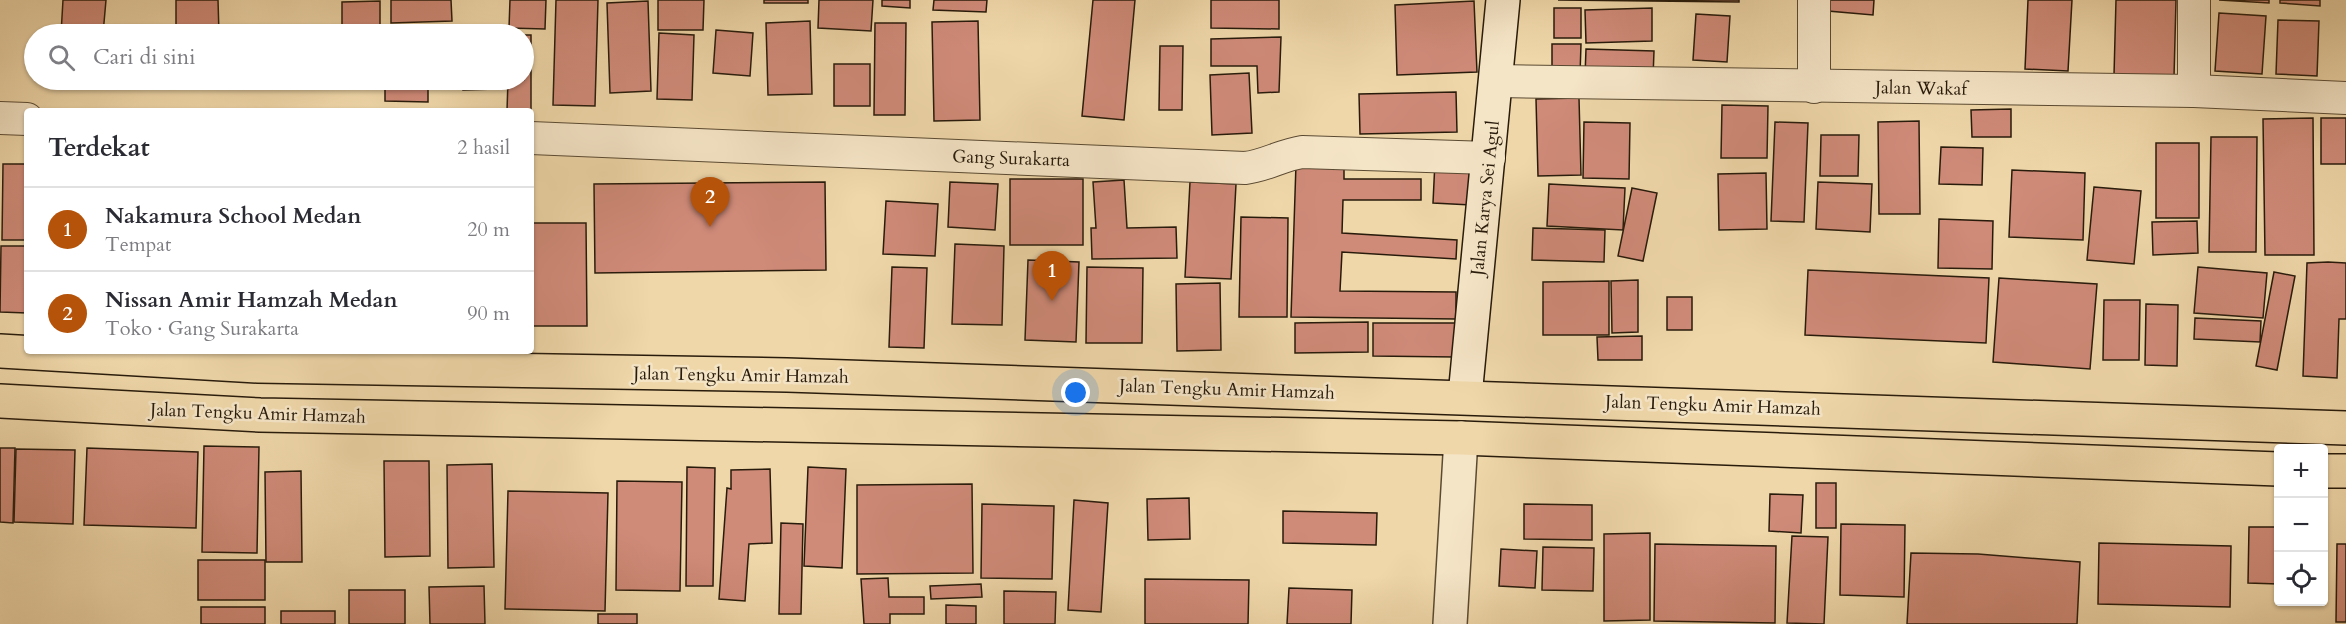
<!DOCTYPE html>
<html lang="id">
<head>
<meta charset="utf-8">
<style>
  :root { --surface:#fff; --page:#f2f2f3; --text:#2b2b33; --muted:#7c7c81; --line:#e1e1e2; --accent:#b45309 }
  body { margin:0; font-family:Cardo,serif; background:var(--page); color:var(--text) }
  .controls { position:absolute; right:18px; bottom:18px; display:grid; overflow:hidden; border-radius:6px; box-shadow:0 2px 4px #0004 }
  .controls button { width:54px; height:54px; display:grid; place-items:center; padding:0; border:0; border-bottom:2px solid var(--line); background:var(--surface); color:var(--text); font:30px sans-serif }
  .you { position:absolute; left:1076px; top:393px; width:21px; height:21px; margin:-15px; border:4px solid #fff; border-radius:50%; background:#1a73e8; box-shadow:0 0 0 9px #1a73e833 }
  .badge { display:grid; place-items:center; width:39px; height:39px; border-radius:50%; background:var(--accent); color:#fff; font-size:20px; font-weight:700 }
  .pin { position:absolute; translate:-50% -50px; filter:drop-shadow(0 2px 3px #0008) }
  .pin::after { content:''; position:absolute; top:32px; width:21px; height:18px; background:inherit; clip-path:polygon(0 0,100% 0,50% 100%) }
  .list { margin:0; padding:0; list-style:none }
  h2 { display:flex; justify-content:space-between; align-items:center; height:78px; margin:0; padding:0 24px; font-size:26px }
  h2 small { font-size:20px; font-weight:400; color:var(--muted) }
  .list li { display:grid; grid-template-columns:39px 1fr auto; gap:18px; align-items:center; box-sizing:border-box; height:84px; padding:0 24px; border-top:2px solid var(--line) }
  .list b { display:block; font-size:22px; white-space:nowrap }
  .list p { margin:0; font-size:20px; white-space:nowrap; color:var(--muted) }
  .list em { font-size:20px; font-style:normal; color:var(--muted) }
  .icon { flex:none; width:33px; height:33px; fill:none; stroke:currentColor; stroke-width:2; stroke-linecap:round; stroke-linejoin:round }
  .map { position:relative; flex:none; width:2346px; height:624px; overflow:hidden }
  .search { position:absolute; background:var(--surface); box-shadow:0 2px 4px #0004; left:24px; top:24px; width:510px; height:66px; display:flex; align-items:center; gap:15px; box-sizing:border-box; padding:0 21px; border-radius:33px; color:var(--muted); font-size:22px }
  .panel { position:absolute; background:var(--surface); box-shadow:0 2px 4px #0004; left:24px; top:108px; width:510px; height:246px; border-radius:6px }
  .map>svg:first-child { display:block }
  .building { fill:#cf8a78; stroke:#281b0b; stroke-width:1.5 }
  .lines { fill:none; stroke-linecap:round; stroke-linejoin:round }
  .minor-casing { stroke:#5a4a32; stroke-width:34 }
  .tertiary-casing { stroke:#5a4a32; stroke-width:36 }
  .secondary-casing { stroke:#281b0b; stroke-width:36 }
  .primary-casing { stroke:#281b0b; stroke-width:36 }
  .minor { stroke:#f5e5c7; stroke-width:32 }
  .tertiary { stroke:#f5e5c7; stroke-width:33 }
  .secondary { stroke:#f5e5c7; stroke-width:33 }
  .primary { stroke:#efd7a9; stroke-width:33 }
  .labels { text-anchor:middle; stroke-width:5; stroke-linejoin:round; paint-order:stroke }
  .street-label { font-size:18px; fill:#281b0b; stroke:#f5e5c7 }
</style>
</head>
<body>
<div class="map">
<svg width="2346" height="624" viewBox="0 0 2346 624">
  <rect width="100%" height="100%" fill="#efd7a9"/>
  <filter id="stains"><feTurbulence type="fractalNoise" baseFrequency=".00333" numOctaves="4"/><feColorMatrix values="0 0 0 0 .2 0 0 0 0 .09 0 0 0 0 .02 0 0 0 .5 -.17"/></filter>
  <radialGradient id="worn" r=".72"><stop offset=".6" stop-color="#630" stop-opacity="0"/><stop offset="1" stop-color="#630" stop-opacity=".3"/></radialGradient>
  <g class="building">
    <polygon points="63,0 106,0 103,34 61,34"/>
    <polygon points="176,0 218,0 219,34 176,34"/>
    <polygon points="391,0 451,0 452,21 391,23"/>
    <polygon points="510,0 546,0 545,29 509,28"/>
    <polygon points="556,0 598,0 595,106 553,105"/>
    <polygon points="658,0 704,0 703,30 658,30"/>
    <rect x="764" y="0" width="44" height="3"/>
    <polygon points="819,0 873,0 871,31 818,28"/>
    <polygon points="882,0 910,0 910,8 882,6"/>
    <polygon points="934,0 987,0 986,12 933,10"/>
    <polygon points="1093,0 1135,0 1124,120 1082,116"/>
    <polygon points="1211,0 1279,0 1279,29 1211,28"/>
    <polygon points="1558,0 1739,0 1739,2"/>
    <polygon points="1829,0 1874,0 1873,15 1828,11"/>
    <polygon points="2028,0 2072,0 2068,71 2025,69"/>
    <polygon points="2116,0 2176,0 2174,77 2114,75"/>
    <polygon points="2219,0 2269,0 2269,3"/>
    <polygon points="2280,0 2320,0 2320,6 2280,3"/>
    <polygon points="380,1 380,34 342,34 342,2"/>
    <polygon points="648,1 651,91 610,93 607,3"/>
    <polygon points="1474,1 1477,72 1397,75 1395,5"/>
    <rect x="1554" y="8" width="27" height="30"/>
    <polygon points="1652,8 1652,41 1586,43 1585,10"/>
    <polygon points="2219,13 2266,16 2262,74 2215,71"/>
    <polygon points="1696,14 1730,16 1727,62 1693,60"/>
    <polygon points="2278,20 2319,21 2317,76 2276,74"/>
    <polygon points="810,21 812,94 768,95 766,23"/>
    <polygon points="978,21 980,120 934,121 932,22"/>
    <polygon points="875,23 906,23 905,115 874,115"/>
    <polygon points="716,30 753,33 750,76 713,73"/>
    <polygon points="659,33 694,35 692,100 657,99"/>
    <polygon points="524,35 531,35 531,119 531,111 507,111 508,80 524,80"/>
    <polygon points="1281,37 1279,92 1258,93 1257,66 1211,66 1211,39"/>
    <polygon points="1552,44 1581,44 1580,75 1552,75"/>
    <polygon points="1160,46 1183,46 1182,110 1159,110"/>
    <polygon points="1586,49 1654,51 1653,78 1585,76"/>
    <rect x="834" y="64" width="36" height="42"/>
    <polygon points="1249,73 1252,133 1212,135 1210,75"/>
    <polygon points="385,80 428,80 428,102 385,101"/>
    <polygon points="462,80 496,80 496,89 463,90"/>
    <polygon points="1456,92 1457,132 1360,134 1359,94"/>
    <polygon points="1579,98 1581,175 1538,176 1536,99"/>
    <polygon points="1722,105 1768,106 1767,158 1721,158"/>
    <polygon points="2011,109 2011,137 1972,137 1971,110"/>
    <polygon points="2313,118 2314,255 2265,255 2263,119"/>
    <rect x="2321" y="118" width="25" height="46"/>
    <polygon points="1919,121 1920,214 1879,214 1878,122"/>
    <polygon points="1584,122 1630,123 1629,179 1583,178"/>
    <polygon points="1775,122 1808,123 1804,222 1771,221"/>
    <polygon points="1821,135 1859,135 1858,176 1820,176"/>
    <polygon points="2211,137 2257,137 2256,252 2209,252"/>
    <rect x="2156" y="143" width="43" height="75"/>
    <polygon points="1941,147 1983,148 1982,185 1939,184"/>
    <polygon points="1435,161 1473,163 1471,205 1433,203"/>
    <polygon points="3,164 27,164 27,240 2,240"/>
    <polygon points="1296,164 1344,166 1344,179 1421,179 1421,200 1343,200 1342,233 1457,240 1456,259 1342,252 1340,291 1456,292 1456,319 1291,317"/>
    <polygon points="2012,170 2085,173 2083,240 2009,237"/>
    <polygon points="1766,173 1767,229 1719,230 1718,174"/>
    <rect x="1010" y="179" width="73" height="66"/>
    <polygon points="1124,180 1127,228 1176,227 1177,258 1092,259 1091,228 1096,228 1093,182"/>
    <polygon points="825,182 826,270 595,273 594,184"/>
    <polygon points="950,182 998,184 995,230 948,227"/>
    <polygon points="1190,182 1236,184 1231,279 1185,277"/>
    <polygon points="1818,182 1872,184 1870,232 1816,229"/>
    <polygon points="1549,184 1625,188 1623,230 1547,226"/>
    <polygon points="2094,187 2141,191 2134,264 2087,260"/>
    <polygon points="1632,188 1657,193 1643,261 1618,256"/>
    <polygon points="886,201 938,204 935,256 883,254"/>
    <polygon points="1241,217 1288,218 1287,317 1239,317"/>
    <polygon points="1939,219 1993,221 1992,269 1938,268"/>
    <polygon points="2197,221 2198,253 2153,255 2152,222"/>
    <polygon points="531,223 586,223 587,326 531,326"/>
    <polygon points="1533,228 1605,230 1604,262 1532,260"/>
    <polygon points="955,244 1004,246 1002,325 952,324"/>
    <polygon points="1,246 27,246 27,313 0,312"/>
    <polygon points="1028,260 1079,262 1076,342 1025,340"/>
    <polygon points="2328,262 2346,263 2346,319 2339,319 2337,378 2303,376 2307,263"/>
    <polygon points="892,267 927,268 924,348 889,347"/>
    <polygon points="1087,267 1143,268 1142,343 1086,343"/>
    <polygon points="2198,267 2267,273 2263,318 2194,313"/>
    <polygon points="1808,270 1989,278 1986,343 1805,335"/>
    <polygon points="2274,272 2295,276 2277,370 2256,366"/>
    <polygon points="1999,278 2097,284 2090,369 1993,362"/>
    <polygon points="1638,280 1638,332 1612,333 1611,281"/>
    <polygon points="1609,281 1609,335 1543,335 1543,282"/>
    <polygon points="1220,283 1221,350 1177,351 1176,284"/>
    <rect x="1667" y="297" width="25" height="33"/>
    <polygon points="2104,300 2140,300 2139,360 2103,360"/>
    <polygon points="2146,304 2178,305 2177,366 2145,365"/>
    <polygon points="2195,318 2261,321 2260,342 2194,339"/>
    <polygon points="1368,322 1368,352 1295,353 1295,323"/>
    <polygon points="1373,323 1455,323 1455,357 1373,356"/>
    <polygon points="1642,336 1642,360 1598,360 1597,337"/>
    <polygon points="204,446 259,447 257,553 202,552"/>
    <polygon points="0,448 15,448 13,523 0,522"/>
    <polygon points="87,448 198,452 196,528 84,525"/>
    <polygon points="16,449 75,450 73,524 14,522"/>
    <polygon points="384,461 429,461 430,556 385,557"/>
    <polygon points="492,464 494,567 448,568 447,465"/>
    <polygon points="687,467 715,468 713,586 686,586"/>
    <polygon points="808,467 846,469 842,568 804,566"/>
    <polygon points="770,469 772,543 749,544 745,601 719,599 727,488 731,489 731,470"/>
    <polygon points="301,471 302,562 266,562 265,472"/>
    <polygon points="617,481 682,482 680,591 616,590"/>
    <rect x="1816" y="483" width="20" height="45"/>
    <polygon points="972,484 973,573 857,574 857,485"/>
    <polygon points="508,491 608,493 605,611 505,609"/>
    <polygon points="1770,494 1803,495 1801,533 1769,531"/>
    <polygon points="1189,498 1190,539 1148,540 1147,499"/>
    <polygon points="1074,500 1108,503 1101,612 1068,610"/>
    <polygon points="982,504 1054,506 1052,579 981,578"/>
    <polygon points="1524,504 1592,505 1592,540 1524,539"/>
    <polygon points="1283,511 1377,513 1376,545 1283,543"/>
    <polygon points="781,523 803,524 801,614 779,614"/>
    <polygon points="1841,524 1905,525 1904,597 1840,595"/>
    <polygon points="2249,527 2278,527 2278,584 2248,583"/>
    <polygon points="1650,533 1650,620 1604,621 1604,534"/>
    <polygon points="1792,536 1828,537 1824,624 1787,623"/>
    <polygon points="2099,543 2231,546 2230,607 2098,604"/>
    <polygon points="1655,544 1776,546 1775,623 1654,621"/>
    <polygon points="2337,544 2346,544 2346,622 2336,622"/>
    <polygon points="1543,547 1594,548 1593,591 1542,590"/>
    <polygon points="1501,549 1537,551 1535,588 1499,586"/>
    <polygon points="1911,553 1978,554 2080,562 2077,624 1907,624"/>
    <rect x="198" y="560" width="67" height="40"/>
    <polygon points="888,578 889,597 924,597 924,614 890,614 890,624 864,624 861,579"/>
    <polygon points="1145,579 1249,580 1248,624 1145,624"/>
    <polygon points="981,584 982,597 931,599 930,586"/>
    <polygon points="484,586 485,624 430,624 429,587"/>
    <polygon points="1289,588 1352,590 1351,624 1287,624"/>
    <rect x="349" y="590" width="56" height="34"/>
    <polygon points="1004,591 1056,592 1055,624 1004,624"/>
    <polygon points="946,605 976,606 976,624 946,624"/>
    <rect x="201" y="607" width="64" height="17"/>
    <rect x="281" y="611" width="54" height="13"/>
    <rect x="598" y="614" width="39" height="10"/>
  </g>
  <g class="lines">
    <g class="minor-casing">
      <g id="minor">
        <polyline points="1814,0 1814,87"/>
        <polyline points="1497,81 2194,91 2346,98"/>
        <polyline points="2194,91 2194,0"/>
        <polyline points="0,118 27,119"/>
        <path d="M531,138L1245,168C1265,166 1282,155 1302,152L1489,158"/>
      </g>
    </g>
    <g class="tertiary-casing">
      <polyline id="tertiary" points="1450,624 1461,438"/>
    </g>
    <g class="secondary-casing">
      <polyline id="secondary" points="1465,396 1503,0"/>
    </g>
    <g class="primary-casing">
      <g id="primary">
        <polyline points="0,351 258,366 787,375 2346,428"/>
        <polyline points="0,401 260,415 1461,438 2278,469"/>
        <polyline points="2324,471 2346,471"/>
      </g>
    </g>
    <use href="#minor" class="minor"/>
    <use href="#tertiary" class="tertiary"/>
    <use href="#secondary" class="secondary"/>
    <use href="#primary" class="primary"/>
  </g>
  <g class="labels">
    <g class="street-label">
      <text transform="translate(1921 88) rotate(1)" y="6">Jalan Wakaf</text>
      <text transform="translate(1011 158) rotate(2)" y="6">Gang Surakarta</text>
      <text transform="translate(1485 198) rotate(-84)" y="6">Jalan Karya Sei Agul</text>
      <text transform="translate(741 375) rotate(1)" y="6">Jalan Tengku Amir Hamzah</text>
      <text transform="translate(1227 389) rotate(2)" y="6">Jalan Tengku Amir Hamzah</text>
      <text transform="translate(1713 405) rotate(2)" y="6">Jalan Tengku Amir Hamzah</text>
      <text transform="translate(258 413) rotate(2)" y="6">Jalan Tengku Amir Hamzah</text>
    </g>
  </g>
  <rect width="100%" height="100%" filter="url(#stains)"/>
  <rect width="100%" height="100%" fill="url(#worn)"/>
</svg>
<div class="controls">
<button>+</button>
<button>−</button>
<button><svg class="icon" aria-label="locate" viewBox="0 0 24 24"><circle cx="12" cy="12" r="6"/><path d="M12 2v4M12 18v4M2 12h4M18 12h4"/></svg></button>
</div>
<div class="you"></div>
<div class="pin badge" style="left:1052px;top:301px">1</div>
<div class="pin badge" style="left:710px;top:227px">2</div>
<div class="search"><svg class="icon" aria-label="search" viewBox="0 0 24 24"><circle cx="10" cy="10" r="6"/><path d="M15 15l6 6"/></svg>Cari di sini</div>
<section class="panel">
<h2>Terdekat<small>2 hasil</small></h2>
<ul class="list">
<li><span class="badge">1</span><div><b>Nakamura School Medan</b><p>Tempat</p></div><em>20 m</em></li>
<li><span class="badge">2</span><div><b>Nissan Amir Hamzah Medan</b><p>Toko · Gang Surakarta</p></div><em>90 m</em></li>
</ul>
</section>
</div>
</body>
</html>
